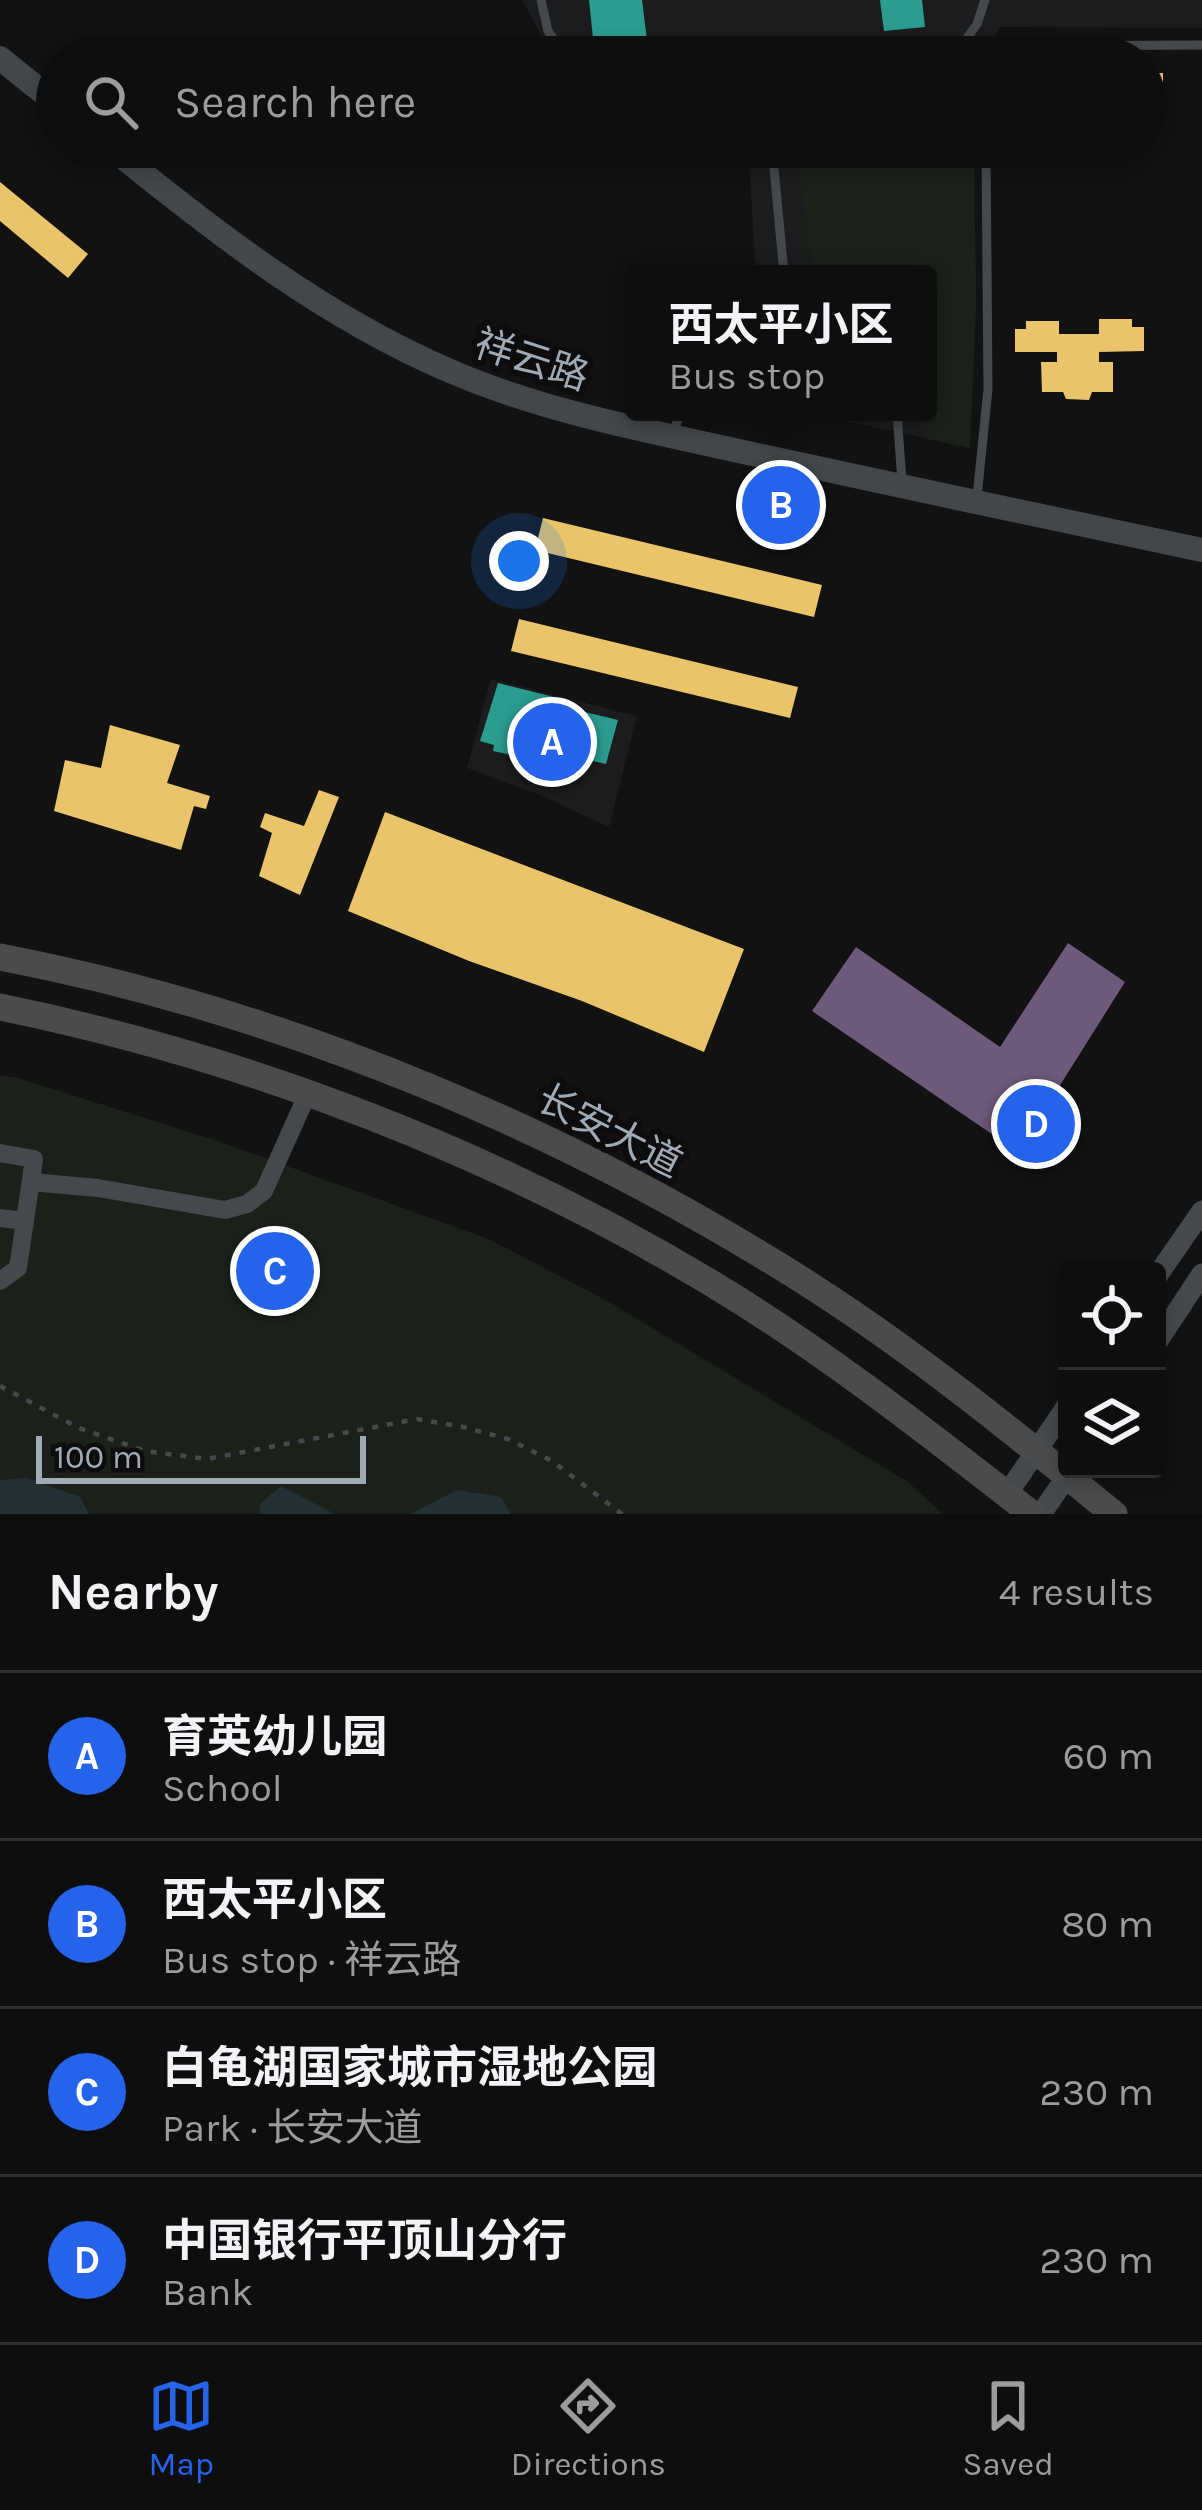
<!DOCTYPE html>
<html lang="en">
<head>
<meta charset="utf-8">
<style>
  :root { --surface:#0e0e0e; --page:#1c1c1c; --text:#f1f3f6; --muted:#9b9c9e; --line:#2e2e2e; --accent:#2563eb }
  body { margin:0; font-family:Karla,"Noto Sans SC",sans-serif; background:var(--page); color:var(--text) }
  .controls { position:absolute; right:36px; bottom:36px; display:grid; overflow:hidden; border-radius:12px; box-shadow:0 6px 18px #0003 }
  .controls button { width:108px; height:108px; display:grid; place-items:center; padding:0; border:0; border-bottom:3px solid var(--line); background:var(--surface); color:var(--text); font:60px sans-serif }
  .scale { position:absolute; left:36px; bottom:30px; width:330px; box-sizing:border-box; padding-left:12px; border:6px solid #a1abb5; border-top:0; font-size:33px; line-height:42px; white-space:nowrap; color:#a1abb5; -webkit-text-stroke:9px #0d0d0e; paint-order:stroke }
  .you { position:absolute; left:519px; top:561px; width:42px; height:42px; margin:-30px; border:9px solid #fff; border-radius:50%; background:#1a73e8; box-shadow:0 0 0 18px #1a73e833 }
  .badge { display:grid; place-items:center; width:78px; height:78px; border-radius:50%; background:var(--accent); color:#fff; font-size:39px; font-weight:700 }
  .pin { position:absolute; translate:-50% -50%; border:6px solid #fff; box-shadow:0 3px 12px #0006 }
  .popup { position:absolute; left:625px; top:265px; width:312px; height:156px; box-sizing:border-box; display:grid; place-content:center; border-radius:12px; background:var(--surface); filter:drop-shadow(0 3px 9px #0005); font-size:39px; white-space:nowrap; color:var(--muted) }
  .popup b { font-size:45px; color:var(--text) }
  .popup::after { content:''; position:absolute; left:50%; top:100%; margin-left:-24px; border:24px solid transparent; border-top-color:var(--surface) }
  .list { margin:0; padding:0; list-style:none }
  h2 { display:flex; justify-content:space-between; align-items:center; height:156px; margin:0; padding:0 48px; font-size:51px }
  h2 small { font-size:39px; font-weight:400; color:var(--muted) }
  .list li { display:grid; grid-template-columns:78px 1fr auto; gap:36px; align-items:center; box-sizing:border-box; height:168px; padding:0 48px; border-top:3px solid var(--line) }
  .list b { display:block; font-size:45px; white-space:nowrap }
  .list p { margin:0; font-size:39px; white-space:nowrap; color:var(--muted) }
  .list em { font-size:39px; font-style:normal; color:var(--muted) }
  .icon { flex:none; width:66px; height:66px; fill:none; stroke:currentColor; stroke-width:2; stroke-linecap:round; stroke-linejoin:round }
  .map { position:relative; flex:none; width:1202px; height:1514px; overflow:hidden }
  .search { position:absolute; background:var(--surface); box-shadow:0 6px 18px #0003; left:36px; right:36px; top:36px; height:132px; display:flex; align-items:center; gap:30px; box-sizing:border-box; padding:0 42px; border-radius:66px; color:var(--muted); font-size:45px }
  .sheet { height:828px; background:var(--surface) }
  nav { display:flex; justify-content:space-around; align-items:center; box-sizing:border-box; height:168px; border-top:3px solid var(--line); background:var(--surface); font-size:33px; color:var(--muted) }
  nav a { display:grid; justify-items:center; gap:6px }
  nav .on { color:var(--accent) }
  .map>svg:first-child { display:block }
  .built { fill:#1c1c1e }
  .green { fill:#1b211a }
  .water { fill:#253035 }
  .homes { fill:#e9c46a }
  .offices { fill:#6d597a }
  .schools { fill:#2a9d8f }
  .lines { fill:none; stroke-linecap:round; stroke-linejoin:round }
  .path { stroke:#474a4d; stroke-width:4.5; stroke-dasharray:6 9; stroke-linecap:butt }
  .service { stroke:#46494b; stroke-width:9 }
  .minor { stroke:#46494b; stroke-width:18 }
  .tertiary { stroke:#46494b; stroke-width:21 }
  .secondary { stroke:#44474a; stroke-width:24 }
  .primary { stroke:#494b4d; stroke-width:27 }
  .labels { text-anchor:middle; stroke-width:12; stroke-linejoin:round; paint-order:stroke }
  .street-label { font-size:39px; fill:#a1abb5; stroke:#0d0d0e }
</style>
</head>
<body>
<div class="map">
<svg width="1202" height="1514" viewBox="0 0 1202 1514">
  <rect width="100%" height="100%" fill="#121212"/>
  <g class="built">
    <polygon points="522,0 1202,0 1202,28 1000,27 983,57 553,57"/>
    <polygon points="748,147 974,147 976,303 970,448 804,412 928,412 928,274 756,274"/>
    <polygon points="491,679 637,716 609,827 540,795 467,768"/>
  </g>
  <g class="green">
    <polygon points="796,147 974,147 976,303 970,448 928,439 924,412 928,412 928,274 813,274"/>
    <polygon points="0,1076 15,1077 224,1143 491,1240 609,1302 908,1482 943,1514 0,1514"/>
  </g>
  <g class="water">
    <polygon points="27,1478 80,1497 89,1514 0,1514 0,1480"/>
    <polygon points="281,1486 331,1512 332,1514 260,1514 260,1504"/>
    <polygon points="457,1490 501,1497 511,1514 410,1514"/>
  </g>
  <g class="homes">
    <polygon points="1145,65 1152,65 1152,73 1163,73 1163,97 1145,97"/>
    <polygon points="0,182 88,254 68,278 0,221"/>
    <polygon points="1099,319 1132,319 1132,327 1144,327 1144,351 1099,352 1099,362 1113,362 1113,392 1092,392 1089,400 1066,399 1063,392 1042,392 1041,362 1057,362 1057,352 1015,352 1015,329 1026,329 1026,321 1059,321 1059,334 1099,334"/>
    <polygon points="543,518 822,585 814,617 535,550"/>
    <polygon points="519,619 798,687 790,718 511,651"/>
    <polygon points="110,725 180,745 167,783 210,796 206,809 194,806 181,850 54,811 65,760 101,768"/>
    <polygon points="319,790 339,797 300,895 259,876 272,833 260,827 265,813 304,826"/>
    <polygon points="385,812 744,949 704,1052 582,1001 469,961 348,911"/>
  </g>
  <polygon class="offices" points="1068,943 1125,982 1018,1152 812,1011 856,947 1000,1047"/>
  <g class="schools">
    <polygon points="589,0 642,0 649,57 595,57"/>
    <polygon points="880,0 922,0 925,27 884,31"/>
    <polygon points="498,683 558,698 556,705 618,720 606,764 584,759 582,765 560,760 562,754 539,748 538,753 523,749 521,757 493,751 494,745 480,741"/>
  </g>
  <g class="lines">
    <polyline class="path" points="0,1386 79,1428 145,1451 207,1459 417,1419 463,1427 508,1439 552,1461 622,1514"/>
    <g class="service">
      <polyline points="541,0 548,31 566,57"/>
      <polyline points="954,57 977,24 985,0"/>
      <polyline points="997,57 1009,46 1202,45"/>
      <polyline points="772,147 784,274"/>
      <polyline points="897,412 902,482"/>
      <polyline points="672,435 681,412"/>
      <polyline points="977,497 988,389 986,147"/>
    </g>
    <g class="minor">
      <polyline points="0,1153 34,1159 18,1268 0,1281"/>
      <polyline points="31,1182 98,1188 225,1210 247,1204 264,1191 307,1095"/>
      <polyline points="0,1218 25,1221"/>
    </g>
    <g class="tertiary">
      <polyline points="1157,1276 1202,1211"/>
      <polyline points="1157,1342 1202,1274"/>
      <polyline points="1007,1494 1067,1406"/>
      <polyline points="1041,1514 1072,1469"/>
    </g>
    <g class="secondary">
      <polyline points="0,58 57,104"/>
      <path d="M110,147C216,233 324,317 450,371C545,412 649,431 748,453C899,486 1051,518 1202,550"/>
    </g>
    <g class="primary">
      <path d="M0,957C286,1012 570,1131 816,1289C920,1356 1018,1436 1114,1514"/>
      <path d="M0,1007C249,1058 498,1154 716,1286C828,1354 929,1434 1032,1514"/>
    </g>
  </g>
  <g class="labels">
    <g class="street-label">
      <text transform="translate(532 359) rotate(18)" y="14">祥云路</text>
      <text transform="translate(610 1130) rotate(27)" y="14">长安大道</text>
    </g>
  </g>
</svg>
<div class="controls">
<button><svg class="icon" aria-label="locate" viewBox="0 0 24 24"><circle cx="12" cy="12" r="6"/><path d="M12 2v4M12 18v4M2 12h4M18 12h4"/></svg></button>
<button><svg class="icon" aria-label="layers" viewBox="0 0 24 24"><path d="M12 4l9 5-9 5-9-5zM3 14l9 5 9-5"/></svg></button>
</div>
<div class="scale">100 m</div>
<div class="you"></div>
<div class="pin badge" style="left:552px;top:742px">A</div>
<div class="pin badge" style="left:781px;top:505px">B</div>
<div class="popup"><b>西太平小区</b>Bus stop</div>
<div class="pin badge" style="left:275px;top:1271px">C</div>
<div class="pin badge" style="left:1036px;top:1124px">D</div>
<div class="search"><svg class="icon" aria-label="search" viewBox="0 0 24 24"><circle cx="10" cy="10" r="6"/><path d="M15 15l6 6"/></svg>Search here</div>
</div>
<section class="sheet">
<h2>Nearby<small>4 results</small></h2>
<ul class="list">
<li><span class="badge">A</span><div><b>育英幼儿园</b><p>School</p></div><em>60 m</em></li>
<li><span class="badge">B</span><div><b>西太平小区</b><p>Bus stop · 祥云路</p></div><em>80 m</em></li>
<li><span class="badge">C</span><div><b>白龟湖国家城市湿地公园</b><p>Park · 长安大道</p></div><em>230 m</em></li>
<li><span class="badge">D</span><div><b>中国银行平顶山分行</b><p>Bank</p></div><em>230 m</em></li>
</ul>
</section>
<nav>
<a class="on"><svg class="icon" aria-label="map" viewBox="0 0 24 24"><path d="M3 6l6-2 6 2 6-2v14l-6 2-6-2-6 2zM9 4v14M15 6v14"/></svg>Map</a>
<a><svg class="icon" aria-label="directions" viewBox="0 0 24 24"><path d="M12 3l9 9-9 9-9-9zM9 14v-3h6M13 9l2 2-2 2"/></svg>Directions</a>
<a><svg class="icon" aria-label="saved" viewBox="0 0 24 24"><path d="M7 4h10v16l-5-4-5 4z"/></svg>Saved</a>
</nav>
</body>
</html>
